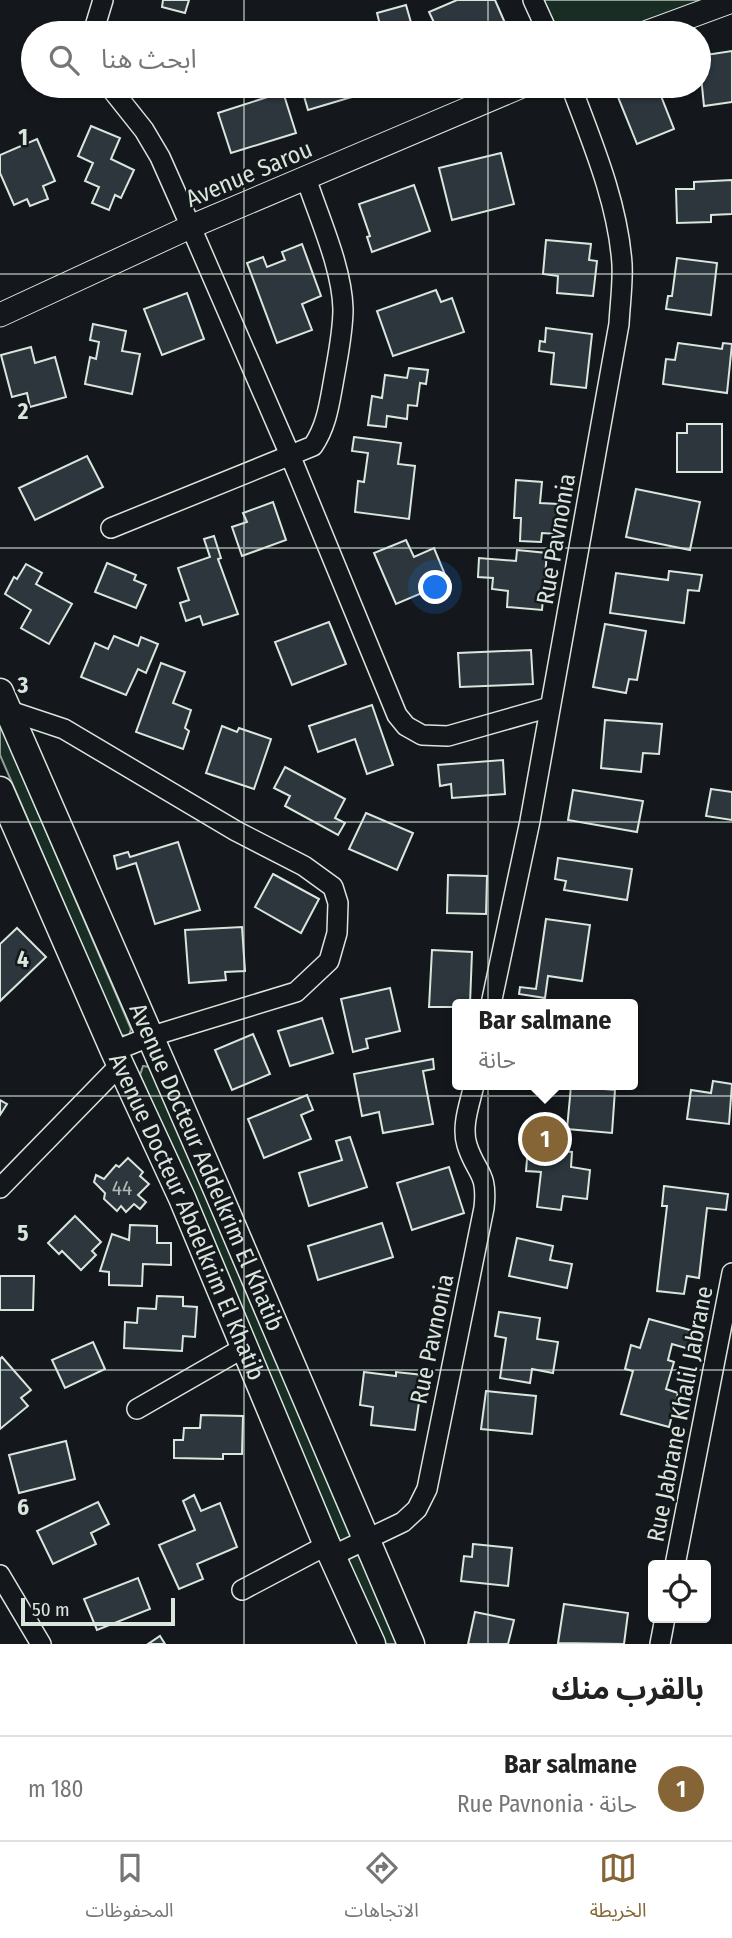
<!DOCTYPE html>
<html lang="ar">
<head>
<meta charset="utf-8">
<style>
  :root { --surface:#fff; --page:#f6f6f6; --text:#222; --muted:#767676; --line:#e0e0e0; --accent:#856535 }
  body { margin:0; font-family:"Fira Sans Condensed","Noto Sans Arabic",sans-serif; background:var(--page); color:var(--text); direction:rtl }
  .controls { position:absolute; right:21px; bottom:21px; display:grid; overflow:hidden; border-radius:7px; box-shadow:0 2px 5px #0004 }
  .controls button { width:63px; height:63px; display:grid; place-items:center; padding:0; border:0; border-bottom:2px solid var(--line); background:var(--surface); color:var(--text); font:35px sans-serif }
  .scale { position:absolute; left:21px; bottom:18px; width:154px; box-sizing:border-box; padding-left:7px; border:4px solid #d8e6dc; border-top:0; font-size:19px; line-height:24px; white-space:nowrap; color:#d8e6dc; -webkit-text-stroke:5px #14181c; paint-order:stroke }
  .you { position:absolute; left:436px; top:588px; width:24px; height:24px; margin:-18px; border:5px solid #fff; border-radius:50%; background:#1a73e8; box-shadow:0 0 0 10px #1a73e833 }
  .badge { display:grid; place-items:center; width:46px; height:46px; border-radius:50%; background:var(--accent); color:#fff; font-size:23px; font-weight:700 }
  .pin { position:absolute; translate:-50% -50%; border:4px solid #fff; box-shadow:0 2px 7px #0006 }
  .popup { position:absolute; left:452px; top:999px; width:186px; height:91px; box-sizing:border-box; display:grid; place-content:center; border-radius:7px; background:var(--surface); filter:drop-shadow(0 2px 5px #0005); font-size:23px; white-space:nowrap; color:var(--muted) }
  .popup b { font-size:26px; color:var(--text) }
  .popup::after { content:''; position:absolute; left:50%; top:100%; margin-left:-14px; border:14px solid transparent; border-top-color:var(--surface) }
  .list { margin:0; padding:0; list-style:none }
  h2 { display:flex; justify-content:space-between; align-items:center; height:91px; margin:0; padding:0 28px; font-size:30px }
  h2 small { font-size:23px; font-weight:400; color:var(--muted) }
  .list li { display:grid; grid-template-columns:46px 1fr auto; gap:21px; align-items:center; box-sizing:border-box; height:105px; padding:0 28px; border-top:2px solid var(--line) }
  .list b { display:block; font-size:26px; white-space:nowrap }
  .list p { margin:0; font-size:23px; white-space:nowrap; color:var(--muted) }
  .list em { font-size:23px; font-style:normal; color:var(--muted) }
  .icon { flex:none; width:38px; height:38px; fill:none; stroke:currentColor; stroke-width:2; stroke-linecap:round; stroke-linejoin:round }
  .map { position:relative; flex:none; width:732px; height:1644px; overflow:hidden; direction:ltr }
  .search { position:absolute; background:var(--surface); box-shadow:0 2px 5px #0004; left:21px; right:21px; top:21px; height:77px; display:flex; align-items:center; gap:18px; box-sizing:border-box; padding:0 24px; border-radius:38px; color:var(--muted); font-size:26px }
  .sheet { height:196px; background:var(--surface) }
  nav { display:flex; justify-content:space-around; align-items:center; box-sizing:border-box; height:98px; border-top:2px solid var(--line); background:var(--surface); font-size:19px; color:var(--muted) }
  nav a { display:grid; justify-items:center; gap:4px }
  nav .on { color:var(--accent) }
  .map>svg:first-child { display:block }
  .green { fill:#1a2d24; stroke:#939e99; stroke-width:2 }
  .building { fill:#2c363c; stroke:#d8e6dc; stroke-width:2 }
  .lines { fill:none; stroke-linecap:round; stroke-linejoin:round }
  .minor-casing { stroke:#d8e6dc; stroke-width:22 }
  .tertiary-casing { stroke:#d8e6dc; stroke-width:25 }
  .secondary-casing { stroke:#d8e6dc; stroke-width:29 }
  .minor { stroke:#14181c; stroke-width:19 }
  .tertiary { stroke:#14181c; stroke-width:23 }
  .secondary { stroke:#14181c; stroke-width:26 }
  .grid { fill:none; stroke:#d8e6dc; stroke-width:2; stroke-opacity:0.55 }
  .labels { text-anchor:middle; stroke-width:5; stroke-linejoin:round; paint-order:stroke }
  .number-label { font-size:21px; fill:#adbab4 }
  .street-label { font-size:24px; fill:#d8e6dc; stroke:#14181c }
  .grid-label { font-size:23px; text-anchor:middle; font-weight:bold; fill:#d8e6dc; stroke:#14181c; stroke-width:5; stroke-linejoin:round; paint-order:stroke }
</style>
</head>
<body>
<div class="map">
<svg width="732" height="1644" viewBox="0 0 732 1644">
  <rect width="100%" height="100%" fill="#14181c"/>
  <g class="green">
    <polygon points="542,0 732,0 732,1 633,33 560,33"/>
    <polygon points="0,724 131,1029 129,1036 121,1035 0,755"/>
    <polygon points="143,1066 150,1067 398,1644 384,1644 140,1075"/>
  </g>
  <g class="building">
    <polygon points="163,0 189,0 185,13 162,7"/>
    <polygon points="457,0 495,0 505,23 496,26 499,33 439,33 429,12"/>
    <polygon points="406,5 414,33 382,33 377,13"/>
    <polygon points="224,25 228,33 207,33"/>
    <polygon points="732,51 732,102 704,106 699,56"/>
    <polygon points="182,86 199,86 185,92"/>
    <polygon points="301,86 352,86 355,96 308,110"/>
    <polygon points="646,86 657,86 674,129 637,144 618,97"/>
    <polygon points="283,92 296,133 231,153 218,113"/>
    <polygon points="91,126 120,138 111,159 134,170 121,198 115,195 109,210 92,203 99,187 85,181 93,163 78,156"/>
    <polygon points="37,139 55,181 43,186 48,199 30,206 27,199 14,205 0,173 0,155"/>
    <polygon points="501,153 514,204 452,220 439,168"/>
    <polygon points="732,180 732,214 711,215 711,222 677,223 676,189 694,189 694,182"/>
    <polygon points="414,185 430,231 372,252 367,237 370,236 359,204"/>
    <polygon points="546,240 591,244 589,260 597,261 593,296 557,293 558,276 543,274"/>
    <polygon points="302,244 321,296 302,304 312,330 277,343 247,263 263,257 267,267 285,260 282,252"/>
    <polygon points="677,258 717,263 711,315 666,309 668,296 672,296"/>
    <polygon points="436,290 441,302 452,298 464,332 393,356 377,311"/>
    <polygon points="187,293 204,339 162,355 144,309"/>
    <polygon points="93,324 126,331 122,351 140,354 132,394 85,384 90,357 96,359 99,342 90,340"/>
    <polygon points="546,328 592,334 586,388 551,384 554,353 539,351 540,341 545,342"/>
    <polygon points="678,343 722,349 723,343 732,344 727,393 663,384 666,359 675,360"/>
    <polygon points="31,347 35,363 55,357 66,397 30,407 27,393 12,397 1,355"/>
    <polygon points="409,368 428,370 426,384 420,383 417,406 408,405 407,419 387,416 386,427 368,425 372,396 382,398 385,375 407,378"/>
    <polygon points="687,424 722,424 722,472 677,472 677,433 687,433"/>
    <polygon points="354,437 401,443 398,464 415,466 409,519 355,512 358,481 364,482 368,453 352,451"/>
    <polygon points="87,456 103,487 35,520 19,488"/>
    <polygon points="516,480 542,482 540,503 559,504 557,534 542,533 541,542 520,541 521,518 514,518"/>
    <polygon points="636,489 700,502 690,550 626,537"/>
    <polygon points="273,502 286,540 242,556 232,527 247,522 243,513"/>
    <polygon points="214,536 221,558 218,559 238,614 203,625 200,616 186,621 180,603 189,600 178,568 210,557 204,539"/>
    <polygon points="406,540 414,557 434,548 448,582 396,604 374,553"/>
    <polygon points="517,550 547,553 542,610 507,607 508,591 492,589 493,578 478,577 479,558 516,561"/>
    <polygon points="107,563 136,575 134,580 146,585 136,608 95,592"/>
    <polygon points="26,564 42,573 36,584 72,604 49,644 21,628 31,610 5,594 14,577 17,579"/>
    <polygon points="669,571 702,575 699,591 688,590 684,623 610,613 616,573 668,580"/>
    <polygon points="329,622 346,664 292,685 275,642"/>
    <polygon points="605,624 646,631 637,680 629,679 626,693 593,687"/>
    <polygon points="114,636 138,646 141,637 158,644 146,673 138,669 126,695 81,677 95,643 108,649"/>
    <polygon points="531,650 533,684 460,687 458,653"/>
    <polygon points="161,663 185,672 173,703 191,710 185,728 189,731 183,749 136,732"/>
    <polygon points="372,705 393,765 367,774 355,739 318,752 309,726"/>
    <polygon points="605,720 662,724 659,754 643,753 641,772 601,768"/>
    <polygon points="222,726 237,732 239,728 271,739 254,789 206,773"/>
    <polygon points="503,760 505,794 452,798 451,784 440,786 438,765"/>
    <polygon points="285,767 345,799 335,818 345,823 338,835 285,806 290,796 274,788"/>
    <polygon points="711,789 732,792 732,820 706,816"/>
    <polygon points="573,790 643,801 637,832 568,820"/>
    <polygon points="366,813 413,833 397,870 349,849"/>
    <polygon points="178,842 200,910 155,924 136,863 117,869 114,856 128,852 130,857"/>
    <polygon points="558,858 632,869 627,900 564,890 566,881 555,879"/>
    <polygon points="273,874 319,899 301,933 255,907"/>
    <polygon points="448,875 487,876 486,914 447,913"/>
    <polygon points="546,919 590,925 582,981 548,976 545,998 519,994 520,987 536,989"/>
    <polygon points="242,927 245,971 225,972 226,980 189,983 185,930"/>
    <polygon points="17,928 46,957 0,1001 0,944"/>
    <polygon points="432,950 472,952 470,1004 458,1004 458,1007 429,1007"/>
    <polygon points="390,988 400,1031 366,1039 368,1048 353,1052 341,999"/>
    <polygon points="322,1018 333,1053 290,1066 278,1031"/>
    <polygon points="253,1034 270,1074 232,1090 215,1050"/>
    <polygon points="433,1059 434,1069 423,1071 433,1124 383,1133 379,1112 362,1116 354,1074"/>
    <polygon points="713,1081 732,1084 729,1124 687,1119 691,1090 711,1093"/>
    <polygon points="571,1086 615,1090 612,1133 567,1129"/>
    <polygon points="307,1095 313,1110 301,1115 311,1139 264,1158 248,1119"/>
    <polygon points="0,1100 7,1104 0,1115"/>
    <polygon points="350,1137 367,1187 309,1206 299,1173 342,1160 336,1141"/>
    <polygon points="528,1148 572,1152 571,1167 590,1170 587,1199 563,1196 561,1210 537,1207 541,1172 526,1171"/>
    <polygon points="128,1158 143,1172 140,1176 149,1184 138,1195 146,1202 140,1209 134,1204 126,1212 121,1206 117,1211 104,1199 105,1193 94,1182 96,1175 104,1179 116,1165 119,1167"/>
    <polygon points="449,1167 464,1213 412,1230 397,1183"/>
    <polygon points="664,1186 728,1194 726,1210 707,1208 699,1278 687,1276 684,1294 657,1291 667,1206 662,1206"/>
    <polygon points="75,1216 101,1242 92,1251 96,1255 81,1270 62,1251 59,1254 48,1243"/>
    <polygon points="382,1223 393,1257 318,1280 308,1246"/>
    <polygon points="130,1225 157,1226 157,1243 171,1243 171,1265 143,1264 142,1286 109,1285 109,1272 100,1271 112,1234 129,1240"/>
    <polygon points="517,1238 553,1246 550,1260 572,1264 567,1288 509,1276"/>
    <polygon points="0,1276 34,1276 33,1310 0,1310"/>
    <polygon points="157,1296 183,1297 183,1306 197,1307 195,1337 183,1336 182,1351 124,1348 125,1322 137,1323 138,1308 156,1309"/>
    <polygon points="499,1312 540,1318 537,1339 558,1342 553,1373 532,1369 530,1383 500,1378 506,1338 495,1336"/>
    <polygon points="649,1319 701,1333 696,1351 672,1344 668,1360 674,1362 666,1389 678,1393 669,1427 621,1414 633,1371 625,1369 631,1345 640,1348"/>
    <polygon points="93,1342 105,1369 65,1388 52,1360"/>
    <polygon points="2,1357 31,1390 21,1398 28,1406 0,1429 0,1359"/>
    <polygon points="364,1372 396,1376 396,1372 423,1375 415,1430 371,1425 373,1407 360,1405"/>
    <polygon points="486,1391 536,1396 532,1434 481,1429"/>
    <polygon points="201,1415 243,1416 242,1454 223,1454 223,1459 174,1458 174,1440 183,1440 184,1428 200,1428"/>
    <polygon points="66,1441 75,1479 19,1493 9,1455"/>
    <polygon points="194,1495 201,1511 220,1503 237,1547 197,1564 203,1579 179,1589 159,1545 195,1530 183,1501"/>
    <polygon points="98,1502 109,1524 91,1533 96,1544 53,1564 37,1531"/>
    <polygon points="473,1544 512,1548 508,1586 461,1581 464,1556 472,1557"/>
    <polygon points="138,1578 150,1609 97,1630 84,1599"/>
    <polygon points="564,1604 628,1613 624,1644 558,1643"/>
    <polygon points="475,1612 514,1620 508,1644 468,1644"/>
    <polygon points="160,1636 165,1644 148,1644"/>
  </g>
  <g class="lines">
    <g class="minor-casing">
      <g id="minor">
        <polyline points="533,0 548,33"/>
        <polyline points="93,33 103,0"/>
        <polyline points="109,86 144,130 160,157 180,202 290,455 397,715 406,726 422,735 448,736 550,707"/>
        <path d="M111,528L313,446C326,427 329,406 333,384C337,360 343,334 343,309C342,267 319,218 306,178"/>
        <polyline points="1,708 64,729 236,831 304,866 333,887 338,903 337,933 329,961 296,992 149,1037 114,1051"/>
        <path d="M491,1004L530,821L619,324C620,304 623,284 622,264C618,203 592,142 571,86"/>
        <polyline points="0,1188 120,1065"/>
        <polyline points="137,1409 245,1347"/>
        <path d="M332,1556L403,1522L417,1509L427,1489L484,1208C488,1171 476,1174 467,1145C461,1126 470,1103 474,1085"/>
        <polyline points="675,1565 732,1273"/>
        <polyline points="0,1575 41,1644"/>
        <polyline points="242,1590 327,1545"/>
        <polyline points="660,1644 665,1618"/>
      </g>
    </g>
    <g class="tertiary-casing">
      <g id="tertiary">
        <polyline points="645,33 732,1"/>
        <polyline points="0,315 190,227 522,86"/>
      </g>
    </g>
    <g class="secondary-casing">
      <g id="secondary">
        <path id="s1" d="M0,692L217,1190L411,1644"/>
        <path id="s2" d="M0,790L114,1051L182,1198L327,1545L372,1644"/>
      </g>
    </g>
    <use href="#minor" class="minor"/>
    <use href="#tertiary" class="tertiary"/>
    <use href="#secondary" class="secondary"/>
  </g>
  <path class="grid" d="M244,0V33M488,0V33M244,86V1644M488,86V1644M0,274H732M0,548H732M0,822H732M0,1096H732M0,1370H732"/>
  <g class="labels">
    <g class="number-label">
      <text x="122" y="1195">44</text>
    </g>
    <g class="street-label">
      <text transform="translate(249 174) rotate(-23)" y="8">Avenue Sarou</text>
      <text transform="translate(556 539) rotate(-80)" y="8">Rue Pavnonia</text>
      <text dy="8" stroke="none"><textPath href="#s1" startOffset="518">Avenue Docteur Addelkrim El Khatib</textPath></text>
      <text dy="8" stroke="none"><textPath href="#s2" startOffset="466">Avenue Docteur Abdelkrim El Khatib</textPath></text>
      <text transform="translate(432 1339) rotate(-78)" y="8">Rue Pavnonia</text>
      <text transform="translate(680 1414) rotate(-79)" y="8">Rue Jabrane Khalil Jabrane</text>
    </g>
  </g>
  <g class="grid-label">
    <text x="23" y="145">1</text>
    <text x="23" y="419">2</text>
    <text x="23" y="693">3</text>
    <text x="23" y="967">4</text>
    <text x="23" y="1241">5</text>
    <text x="23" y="1515">6</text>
  </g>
</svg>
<div class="controls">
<button><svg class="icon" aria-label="locate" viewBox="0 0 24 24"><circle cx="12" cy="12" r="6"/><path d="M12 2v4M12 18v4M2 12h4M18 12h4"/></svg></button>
</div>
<div class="scale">50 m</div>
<div class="you"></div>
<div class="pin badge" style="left:545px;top:1139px">1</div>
<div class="popup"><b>Bar salmane</b>حانة</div>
<div class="search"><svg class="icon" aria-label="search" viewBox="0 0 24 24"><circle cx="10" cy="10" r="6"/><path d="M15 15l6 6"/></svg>ابحث هنا</div>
</div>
<section class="sheet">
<h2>بالقرب منك<small></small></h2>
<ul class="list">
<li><span class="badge">1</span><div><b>Bar salmane</b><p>حانة · Rue Pavnonia</p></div><em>180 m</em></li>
</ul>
</section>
<nav>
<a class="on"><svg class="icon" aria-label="map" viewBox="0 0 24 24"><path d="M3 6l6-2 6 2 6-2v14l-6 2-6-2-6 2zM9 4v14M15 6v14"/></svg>الخريطة</a>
<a><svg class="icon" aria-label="directions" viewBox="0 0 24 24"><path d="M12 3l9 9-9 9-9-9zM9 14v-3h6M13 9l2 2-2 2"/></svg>الاتجاهات</a>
<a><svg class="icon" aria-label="saved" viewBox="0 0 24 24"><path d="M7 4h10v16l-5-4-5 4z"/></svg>المحفوظات</a>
</nav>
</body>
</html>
